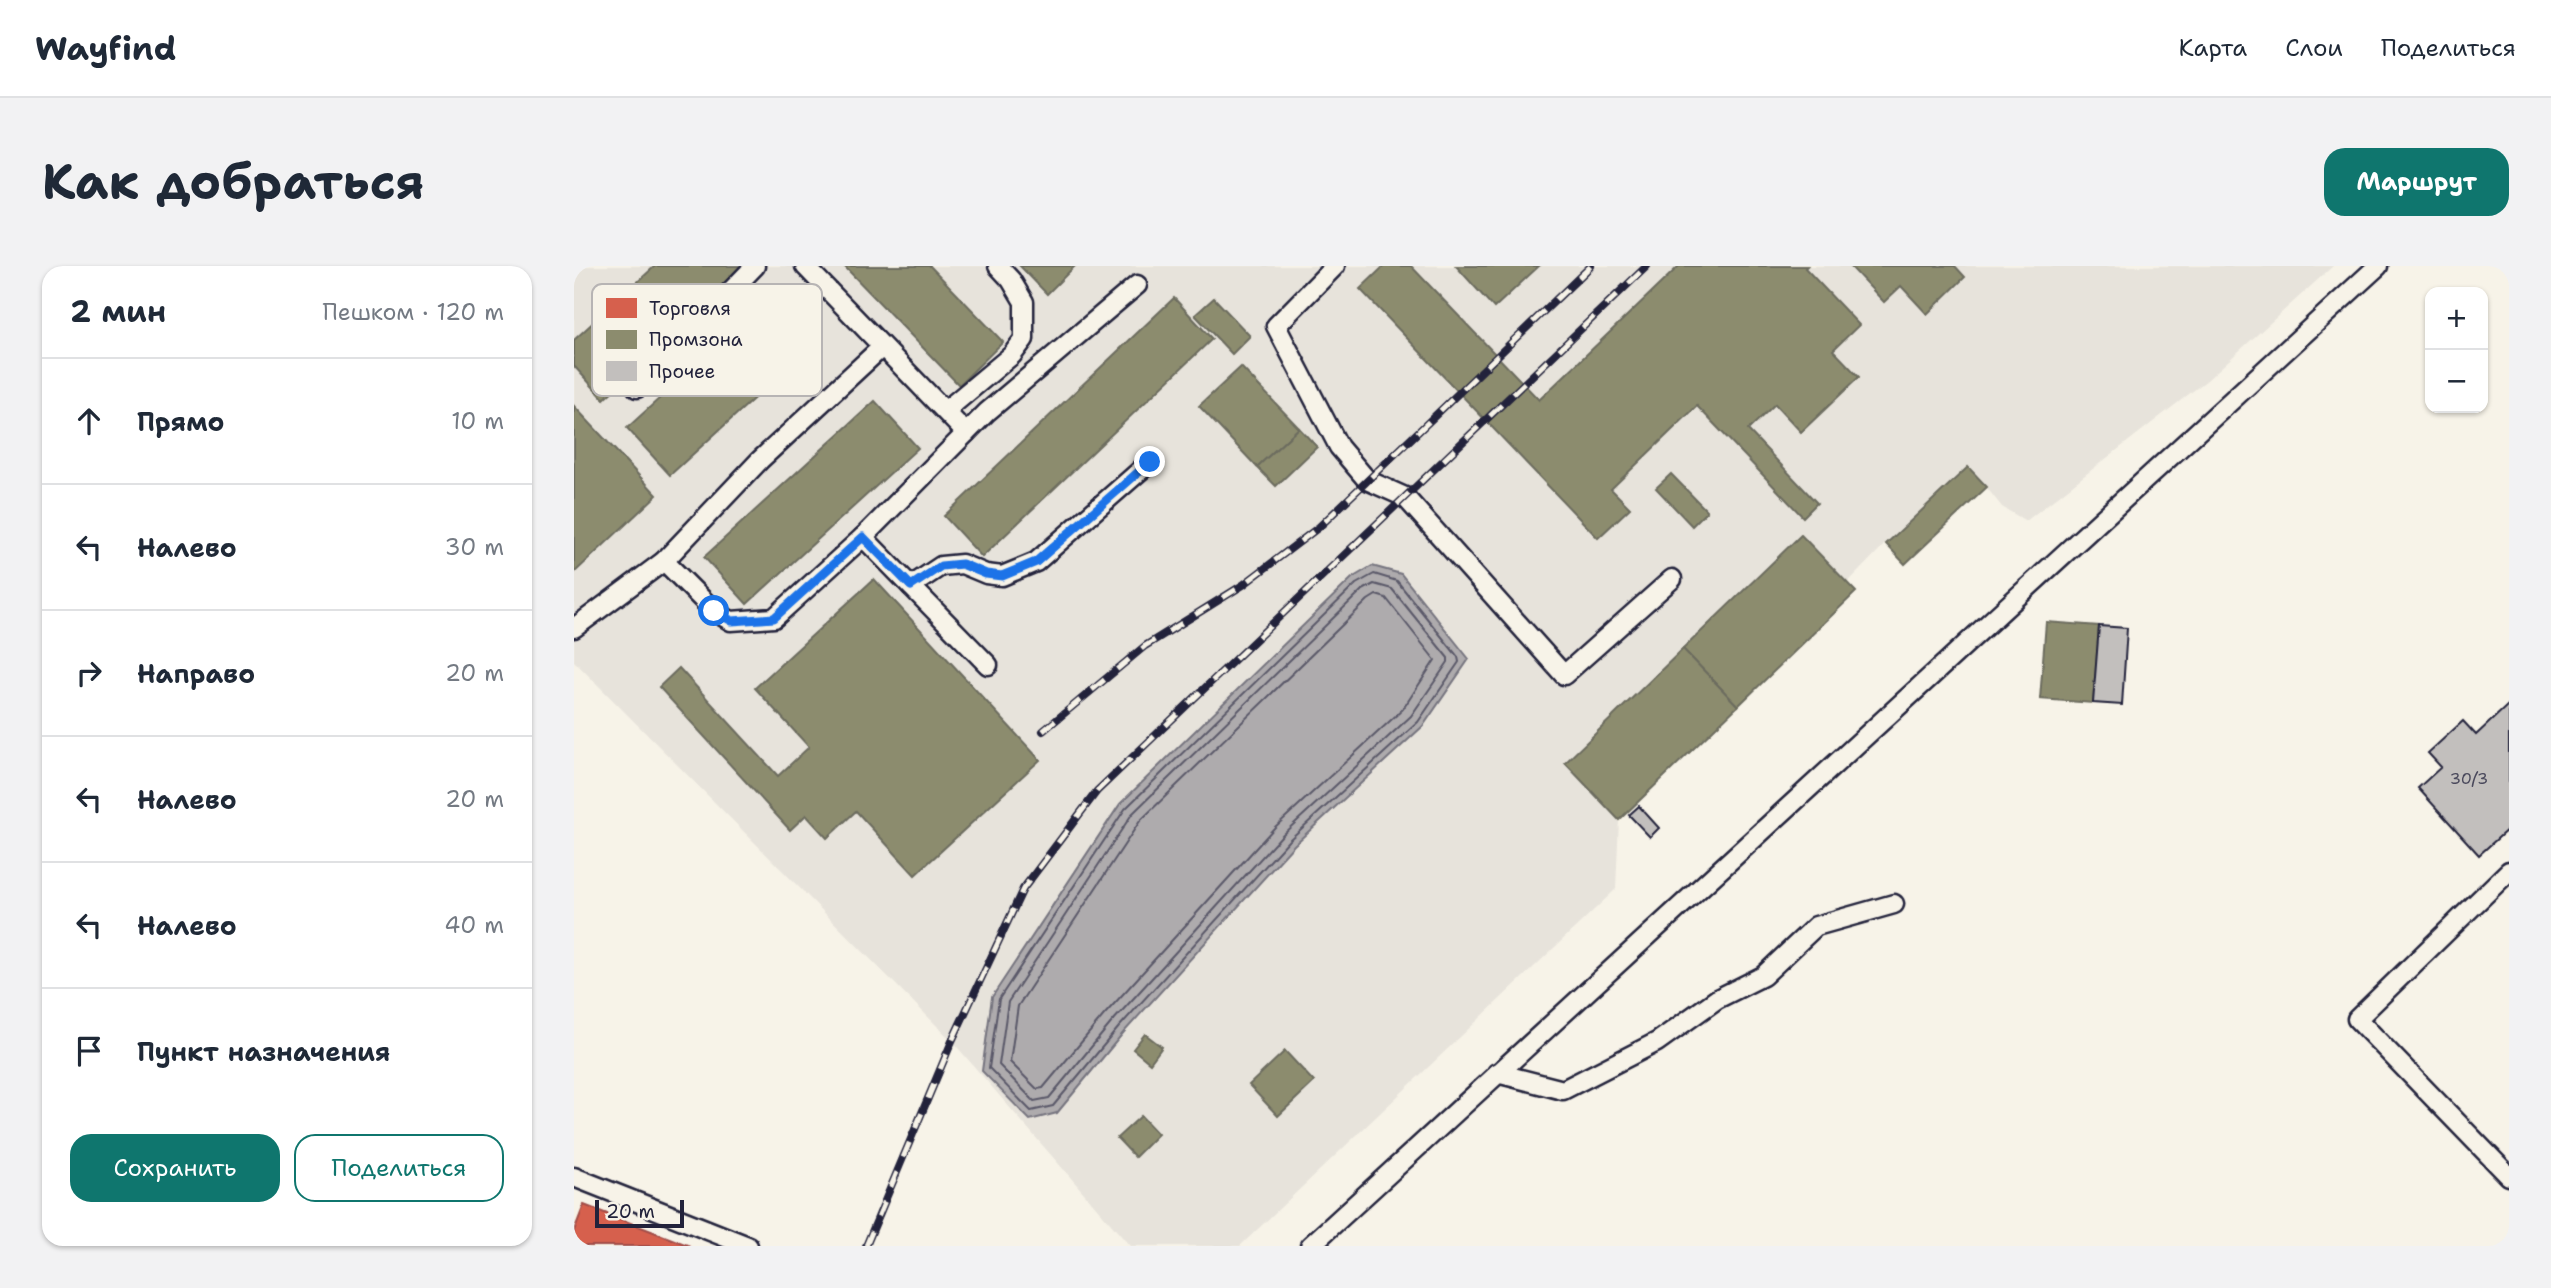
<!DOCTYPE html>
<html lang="ru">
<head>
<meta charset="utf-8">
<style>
  :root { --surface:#fff; --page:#f2f2f3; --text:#1f2937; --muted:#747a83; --line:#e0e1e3; --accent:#0f766e }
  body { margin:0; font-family:"Shantell Sans",sans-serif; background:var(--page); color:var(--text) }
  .controls { position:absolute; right:21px; top:21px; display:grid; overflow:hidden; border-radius:14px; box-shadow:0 2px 5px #0004 }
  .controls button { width:63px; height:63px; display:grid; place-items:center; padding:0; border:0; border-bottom:2px solid var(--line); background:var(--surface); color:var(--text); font:35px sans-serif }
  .scale { position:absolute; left:21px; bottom:18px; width:89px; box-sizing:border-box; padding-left:7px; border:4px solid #22223b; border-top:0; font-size:19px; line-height:24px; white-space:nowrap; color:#22223b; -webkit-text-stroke:5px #f7f3e8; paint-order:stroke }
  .stop { position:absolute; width:21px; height:21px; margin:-16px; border:5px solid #1a73e8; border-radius:50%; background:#fff }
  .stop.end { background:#1a73e8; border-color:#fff; box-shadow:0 2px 7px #0008 }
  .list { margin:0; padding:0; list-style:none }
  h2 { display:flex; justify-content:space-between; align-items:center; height:91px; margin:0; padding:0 28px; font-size:30px }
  h2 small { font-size:23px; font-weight:400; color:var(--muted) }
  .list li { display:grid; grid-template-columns:46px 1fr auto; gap:21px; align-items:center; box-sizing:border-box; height:126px; padding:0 28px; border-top:2px solid var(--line) }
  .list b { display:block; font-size:26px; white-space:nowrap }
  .list em { font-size:23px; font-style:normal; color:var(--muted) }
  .actions { display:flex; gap:14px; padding:21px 28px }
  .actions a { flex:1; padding:16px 0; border:2px solid var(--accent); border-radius:21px; text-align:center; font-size:24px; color:var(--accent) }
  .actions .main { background:var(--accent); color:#fff }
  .icon { flex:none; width:38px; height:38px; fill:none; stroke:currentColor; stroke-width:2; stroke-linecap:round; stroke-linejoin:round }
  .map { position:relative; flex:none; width:1935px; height:980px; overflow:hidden; border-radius:21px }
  header { display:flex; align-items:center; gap:42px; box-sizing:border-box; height:98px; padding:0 35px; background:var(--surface); border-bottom:2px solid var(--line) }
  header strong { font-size:33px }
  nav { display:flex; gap:38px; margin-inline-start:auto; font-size:24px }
  .intro { display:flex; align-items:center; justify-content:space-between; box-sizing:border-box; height:168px; padding:0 42px }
  h1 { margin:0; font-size:49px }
  .button { padding:18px 32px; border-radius:21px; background:var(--accent); color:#fff; font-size:24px; font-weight:700 }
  main { display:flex; gap:42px; padding:0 42px }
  aside { flex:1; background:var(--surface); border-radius:21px; box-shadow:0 2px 5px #0004 }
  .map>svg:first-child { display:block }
  .built { fill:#e7e3db }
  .water { fill:#aeabad; stroke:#76747f; stroke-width:2 }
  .shops { fill:#d6604d; stroke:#a04d48; stroke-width:2 }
  .industry { fill:#8c8c6e; stroke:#6c6c5f; stroke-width:2 }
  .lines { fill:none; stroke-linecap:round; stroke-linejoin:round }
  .shore { stroke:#5a5969; stroke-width:2 }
  .building { fill:#c2bfbd; stroke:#22223b; stroke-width:2 }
  .lane-casing { stroke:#22223b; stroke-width:23 }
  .lane { stroke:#f7f3e8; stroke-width:18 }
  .rail-casing { stroke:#22223b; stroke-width:8 }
  .rail { stroke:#f7f3e8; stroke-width:5; stroke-dasharray:16; stroke-linecap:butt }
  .route { stroke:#1a73e8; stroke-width:9 }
  .labels { text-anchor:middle; stroke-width:7; stroke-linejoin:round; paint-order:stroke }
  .number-label { font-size:16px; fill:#4a495c }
  .key { fill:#f7f3e8; stroke:#b7b4b4; stroke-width:2 }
  .key-label { font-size:19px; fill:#22223b }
</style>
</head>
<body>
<header>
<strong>Wayfind</strong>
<nav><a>Карта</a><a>Слои</a><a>Поделиться</a></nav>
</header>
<div class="intro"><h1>Как добраться</h1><a class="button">Маршрут</a></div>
<main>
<aside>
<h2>2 мин<small>Пешком · 120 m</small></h2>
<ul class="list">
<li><svg class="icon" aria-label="ahead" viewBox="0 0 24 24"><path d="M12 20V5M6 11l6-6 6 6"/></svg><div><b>Прямо</b></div><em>10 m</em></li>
<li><svg class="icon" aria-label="left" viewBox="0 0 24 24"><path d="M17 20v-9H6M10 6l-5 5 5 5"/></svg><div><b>Налево</b></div><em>30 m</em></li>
<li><svg class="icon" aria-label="right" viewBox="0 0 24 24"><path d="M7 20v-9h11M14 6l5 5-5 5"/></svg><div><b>Направо</b></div><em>20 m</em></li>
<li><svg class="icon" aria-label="left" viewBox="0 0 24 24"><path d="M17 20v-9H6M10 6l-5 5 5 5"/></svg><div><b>Налево</b></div><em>20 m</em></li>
<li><svg class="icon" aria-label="left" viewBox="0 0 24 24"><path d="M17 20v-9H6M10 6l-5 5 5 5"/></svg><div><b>Налево</b></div><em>40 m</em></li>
<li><svg class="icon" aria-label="arrive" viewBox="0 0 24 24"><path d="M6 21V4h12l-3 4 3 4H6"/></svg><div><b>Пункт назначения</b></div></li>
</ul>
<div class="actions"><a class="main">Сохранить</a><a>Поделиться</a></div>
</aside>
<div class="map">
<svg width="1935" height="980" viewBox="0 0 1935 980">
  <rect width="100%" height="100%" fill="#f7f3e8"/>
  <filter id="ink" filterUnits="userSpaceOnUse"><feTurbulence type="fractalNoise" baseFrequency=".0143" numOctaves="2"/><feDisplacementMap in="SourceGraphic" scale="14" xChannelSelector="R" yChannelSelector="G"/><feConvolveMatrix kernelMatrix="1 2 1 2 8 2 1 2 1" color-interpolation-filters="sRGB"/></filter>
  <g filter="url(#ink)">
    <polygon class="built" points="0,0 1759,0 1633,114 1452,255 1428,241 1413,222 1331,298 1311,278 1045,553 1042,623 666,980 556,980 378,775 0,395"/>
    <polygon class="water" points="798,300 827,308 895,393 849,460 720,579 550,766 483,847 456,854 408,805 418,731 546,538 778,312"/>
    <polygon class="shops" points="10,939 116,980 0,980 0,965"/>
    <g class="industry">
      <polygon points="81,0 170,0 172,2 30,133 0,100 0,74"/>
      <polygon points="270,0 356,0 429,76 385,119"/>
      <polygon points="446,0 501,0 473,28"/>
      <polygon points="810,0 837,0 965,134 1105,0 1233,0 1231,2 1285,59 1259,84 1285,111 1227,166 1201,138 1174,164 1243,237 1229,251 1123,140 1037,223 1056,242 1024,272 786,23"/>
      <polygon points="882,0 965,0 920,42"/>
      <polygon points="1276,0 1381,0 1391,11 1353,48 1327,20 1310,36"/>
      <polygon points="201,27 244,74 96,209 53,162"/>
      <polygon points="600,32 638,73 408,291 370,250"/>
      <polygon points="640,32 676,70 658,88 621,49"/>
      <polygon points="667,101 725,162 683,201 625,140"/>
      <polygon points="301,135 344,182 173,338 130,291"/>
      <polygon points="0,140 83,229 0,307"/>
      <polygon points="725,162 743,181 702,220 683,201"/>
      <polygon points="1394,201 1413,221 1331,298 1312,278"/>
      <polygon points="1097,208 1133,245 1118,260 1082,222"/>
      <polygon points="1227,269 1282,326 1164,440 1109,383"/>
      <polygon points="300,313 466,494 341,609 282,545 253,572 232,549 216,564 85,421 105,402 204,510 235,481 181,422"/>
      <polygon points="1472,356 1525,360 1519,437 1466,433"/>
      <polygon points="1109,383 1164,440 1045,554 991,497"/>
      <polygon points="571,768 588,781 576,797 559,783"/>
      <polygon points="711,785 740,816 704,850 675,819"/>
      <polygon points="567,850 584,868 561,891 543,872"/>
    </g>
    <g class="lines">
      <g class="shore">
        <polygon points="800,308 823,315 884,391 885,396 844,456 715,574 545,761 479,840 457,845 415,802 425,733 551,543 782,318"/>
        <polygon points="800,318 818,323 874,392 874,396 837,450 709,568 538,756 475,832 460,835 425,799 434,736 558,548 787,325"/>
        <polygon points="802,329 812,332 861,394 829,443 701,561 530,749 469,822 463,823 436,796 444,740 566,555 794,334"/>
      </g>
    </g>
    <g class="building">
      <polygon points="1525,360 1553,362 1548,439 1519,437"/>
      <polygon points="1935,438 1935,562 1905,589 1844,522 1867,501 1854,487 1889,455 1902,469"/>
      <polygon points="1065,540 1085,562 1076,571 1055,549"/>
    </g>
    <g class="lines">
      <g class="lane-casing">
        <g id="lane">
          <polyline points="231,0 392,167"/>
          <polyline points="761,0 702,60 765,181 793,214 831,231 990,409 1098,313"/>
          <polyline points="63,122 181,0"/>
          <polyline points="371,145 438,89 450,73 450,36 437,14 424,0"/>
          <polyline points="289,271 414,399"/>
          <polyline points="90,295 140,345 157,355 200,352 289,271 413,146 563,19"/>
          <polyline points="337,320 367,300 388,298 412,308 428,310 462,296 576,196"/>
          <polyline points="0,362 90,295 186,194 308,81"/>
          <polyline points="1935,605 1783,753 1935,910"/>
          <polyline points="923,807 989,824 1083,776 1143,733 1189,710 1242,660 1320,638"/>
          <polyline points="0,911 174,980"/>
          <polyline points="736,980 1804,0"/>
        </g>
      </g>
      <use href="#lane" class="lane"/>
      <g class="rail-casing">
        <g id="rail">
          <polyline points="469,465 571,380 669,319 745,261 1017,0"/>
          <polyline points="292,980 378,775 449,623 523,525 1073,0"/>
        </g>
      </g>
      <use href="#rail" class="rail"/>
    </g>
  </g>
  <g class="lines" filter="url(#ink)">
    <polyline class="route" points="140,345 158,355 200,352 289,271 337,320 367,300 388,298 412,308 428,310 462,296 576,196"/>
  </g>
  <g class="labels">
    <g class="number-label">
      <text x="1895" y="518">30/3</text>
    </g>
  </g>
  <rect x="18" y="18" width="230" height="112" rx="10" class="key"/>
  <rect x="32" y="32" width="31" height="20" fill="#d6604d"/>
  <rect x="32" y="64" width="31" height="19" fill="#8c8c6e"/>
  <rect x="32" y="95" width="31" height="20" fill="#c2bfbd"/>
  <g class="key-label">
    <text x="75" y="49">Торговля</text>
    <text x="75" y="80">Промзона</text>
    <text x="75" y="112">Прочее</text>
  </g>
</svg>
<div class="controls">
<button>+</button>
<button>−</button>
</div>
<div class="scale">20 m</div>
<div class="stop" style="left:140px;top:345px"></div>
<div class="stop end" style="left:576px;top:196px"></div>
</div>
</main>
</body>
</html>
